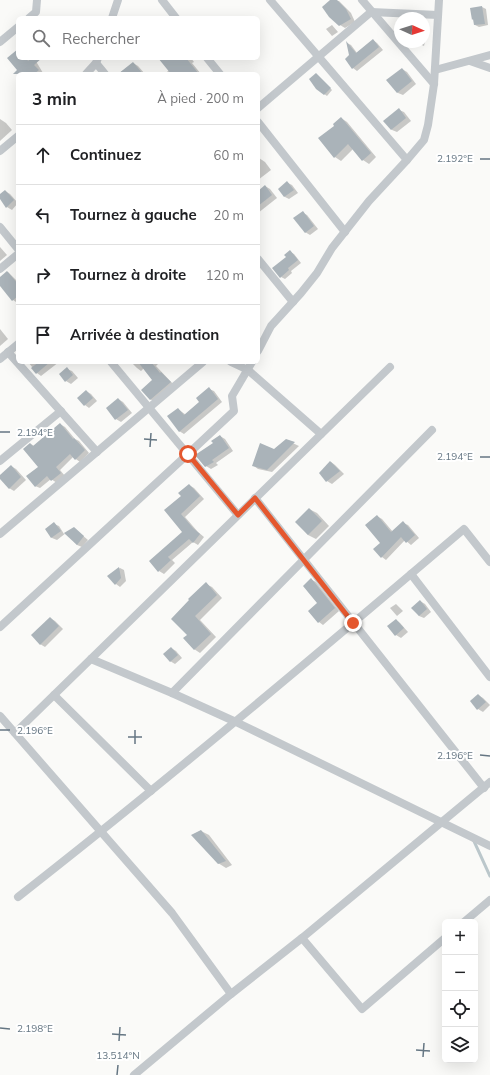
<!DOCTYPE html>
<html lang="fr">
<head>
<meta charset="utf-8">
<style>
  :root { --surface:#fff; --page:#f6f6f6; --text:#202124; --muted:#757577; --line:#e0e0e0 }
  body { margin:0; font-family:Mulish,sans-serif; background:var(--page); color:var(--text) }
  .controls { position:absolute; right:12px; bottom:12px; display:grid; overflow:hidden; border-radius:6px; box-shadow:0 4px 16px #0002 }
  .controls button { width:36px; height:36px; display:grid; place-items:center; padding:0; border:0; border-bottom:1px solid var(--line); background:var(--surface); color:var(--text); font:20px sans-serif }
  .compass { position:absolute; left:394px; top:12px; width:36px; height:36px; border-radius:50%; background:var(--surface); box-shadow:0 4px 16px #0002; rotate:93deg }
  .stop { position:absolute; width:12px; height:12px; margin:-9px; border:3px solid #e4572e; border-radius:50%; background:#fff }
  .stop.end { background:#e4572e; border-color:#fff; box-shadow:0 1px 4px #0008 }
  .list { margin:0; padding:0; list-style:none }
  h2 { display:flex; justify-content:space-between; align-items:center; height:52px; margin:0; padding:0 16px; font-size:17px }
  h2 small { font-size:13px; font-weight:400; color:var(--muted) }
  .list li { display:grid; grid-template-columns:26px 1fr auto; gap:12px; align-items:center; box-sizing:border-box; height:60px; padding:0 16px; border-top:1px solid var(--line) }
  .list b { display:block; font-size:15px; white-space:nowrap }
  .list em { font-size:13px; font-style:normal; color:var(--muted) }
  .icon { flex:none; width:22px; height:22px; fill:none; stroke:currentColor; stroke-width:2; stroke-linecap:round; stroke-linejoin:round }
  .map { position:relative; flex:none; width:490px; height:1075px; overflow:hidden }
  .search { position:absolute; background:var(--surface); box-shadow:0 4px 16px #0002; left:16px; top:16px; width:244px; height:44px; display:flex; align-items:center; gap:10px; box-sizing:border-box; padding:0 14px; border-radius:6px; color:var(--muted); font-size:15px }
  .panel { position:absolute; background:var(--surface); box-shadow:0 4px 16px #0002; left:16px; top:72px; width:244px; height:292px; border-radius:6px }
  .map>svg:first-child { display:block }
  .shadow { fill:#0003 }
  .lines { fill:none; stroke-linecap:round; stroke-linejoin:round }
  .stream { stroke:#bbc7cb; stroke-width:3 }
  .building { fill:#aab3b9 }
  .street { stroke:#c3c8cc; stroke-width:8 }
  .route { stroke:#e4572e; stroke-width:5 }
  .ticks { fill:none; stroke:#657683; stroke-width:1.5 }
  .ticks-label { font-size:10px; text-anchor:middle; fill:#657683; stroke:#fff; stroke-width:4; stroke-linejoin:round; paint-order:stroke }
</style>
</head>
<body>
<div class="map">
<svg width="490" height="1075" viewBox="0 0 490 1075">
  <rect width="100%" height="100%" fill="#fafaf8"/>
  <g class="shadow">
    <polygon points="332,0 339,1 351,13 355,22 345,28 340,25"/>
    <polygon points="482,7 486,9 488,25 479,27 475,25 471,9"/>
    <polygon points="332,25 338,32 332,36 326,29"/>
    <polygon points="424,26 428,29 424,46 415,42 424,42"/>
    <polygon points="373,40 377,43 383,50 357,71 353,68 347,43 351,45 357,53"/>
    <polygon points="18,50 18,58 34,58 43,73 41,74 21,74 9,58"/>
    <polygon points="159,58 191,58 194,62 192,63 201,74 165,74 169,70"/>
    <polygon points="133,63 138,66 145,74 118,74"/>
    <polygon points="402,69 407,72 416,84 403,95 398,93 387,80"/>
    <polygon points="318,76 332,90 327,96 316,88"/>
    <polygon points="399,110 404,112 411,121 397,132 392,130 385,121"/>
    <polygon points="341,118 347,122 376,157 369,164 363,160 353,149 341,161 335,157 335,126"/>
    <polygon points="0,119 6,123 12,130 0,141"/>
    <polygon points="259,158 265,162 271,170 258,180"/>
    <polygon points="288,183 292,185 298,193 289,199 285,197 279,189"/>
    <polygon points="265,186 270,189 277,198 258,213 258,192"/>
    <polygon points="5,191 10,194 18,203 12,210 7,207 0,197 0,195"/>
    <polygon points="303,213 307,215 318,229 310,235 305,232"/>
    <polygon points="0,247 7,255 0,261"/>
    <polygon points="290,252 294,254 301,263 291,271 292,273 285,279 281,277"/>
    <polygon points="8,272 18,282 18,300 16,302 13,300 0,285 0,279"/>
    <polygon points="0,329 8,339 0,346"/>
    <polygon points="28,362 59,362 41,376 37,373"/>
    <polygon points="131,362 160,362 156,366 174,385 155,402 150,399 153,380 144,368 141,371 137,368"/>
    <polygon points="67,369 72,371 78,378 71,384 66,381 60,374"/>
    <polygon points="209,389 214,391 222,402 184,434 179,431 178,409 186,415 200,402"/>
    <polygon points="86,391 91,394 97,401 89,408 85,405"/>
    <polygon points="118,399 123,402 132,413 121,422 116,419"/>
    <polygon points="60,424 65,427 75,439 79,441 89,453 80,462 73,457 60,470 65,476 57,483 51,479 40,488 35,486 39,467 31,444 34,446"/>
    <polygon points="220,436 225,439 233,451 216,463 218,465 211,469 206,466 214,444"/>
    <polygon points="286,440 299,446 272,472 258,469 254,466"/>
    <polygon points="331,462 335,465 344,474 332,484 327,481"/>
    <polygon points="11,466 16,469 26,480 14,491 9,488 0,477"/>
    <polygon points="189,485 194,488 204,499 185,517 198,532 204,537 198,545 193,542 172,560 175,563 164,574 159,571 184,532 165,510 183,497"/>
    <polygon points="309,509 317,513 329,526 316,539 308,535 296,522"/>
    <polygon points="377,516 382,519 393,532 403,523 408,525 419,538 411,545 405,540 386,560 382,557 381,543"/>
    <polygon points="54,524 59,526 64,534 74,528 88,540 82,547 77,545 66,533 57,540 52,538 46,530"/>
    <polygon points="120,568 124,570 126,581 120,587 116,584 108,576"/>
    <polygon points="312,580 316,582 339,611 323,625 319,622 318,603"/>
    <polygon points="206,584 212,587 222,598 200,620 216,637 200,653 194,649 188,635"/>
    <polygon points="420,601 425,604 431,612 424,618 419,616 413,608"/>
    <polygon points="396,604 403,611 397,616 390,608"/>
    <polygon points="50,618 55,621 63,629 45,647 40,644"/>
    <polygon points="396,620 400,623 408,632 401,638 396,635"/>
    <polygon points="171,648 176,651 182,658 175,664 170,661"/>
    <polygon points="478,695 483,698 490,705 483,712 478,709"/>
    <polygon points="201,831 209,835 232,865 226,868 218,863"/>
  </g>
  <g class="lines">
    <polyline class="stream" points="473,839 490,876"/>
  </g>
  <g class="building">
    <polygon points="330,0 337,0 346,9 351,19 339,26 329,17 322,7"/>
    <polygon points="482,6 485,24 474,25 473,19 472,20 470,8"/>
    <polygon points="373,39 379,47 352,69 345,59 349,55 346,41 356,53"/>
    <polygon points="18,49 18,58 26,58 28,61 32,58 42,58 34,65 39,70 34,74 13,74 17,70 7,58"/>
    <polygon points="158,58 186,58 199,74 171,74"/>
    <polygon points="133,62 143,74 118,74"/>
    <polygon points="402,68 412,81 397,93 386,80"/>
    <polygon points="316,73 331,88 324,95 316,89 309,79"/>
    <polygon points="399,108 406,118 391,130 383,121"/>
    <polygon points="341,117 371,153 362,161 348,144 334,158 318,138 334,126 333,124"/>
    <polygon points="287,181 294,190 284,197 278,189"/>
    <polygon points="265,185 272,195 258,206 258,191"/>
    <polygon points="5,190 14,200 6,208 0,199 0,194"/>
    <polygon points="303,211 314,226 305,233 293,218"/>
    <polygon points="290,250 298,260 288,268 289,270 280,278 272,268 286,257 284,255"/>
    <polygon points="7,271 18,284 18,296 12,301 0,286 0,277"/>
    <polygon points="39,362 50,362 36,374 31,368"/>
    <polygon points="138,362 151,362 160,373 161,372 171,382 150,400 141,390 152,380"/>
    <polygon points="67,367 73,375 65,382 59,374"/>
    <polygon points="209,387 218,399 179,432 167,416 178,408 184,415 199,402 196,398"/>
    <polygon points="86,390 93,398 84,406 77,398"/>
    <polygon points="118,398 128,410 115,420 106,408"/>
    <polygon points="60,423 73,439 74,438 85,450 75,460 70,454 56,467 61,473 51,481 47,476 35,487 26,476 38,467 23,449 30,443 33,446"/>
    <polygon points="220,435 229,448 212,460 214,462 205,467 195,455 213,443 211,441"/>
    <polygon points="286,439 295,442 267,470 252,466 260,443 274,449"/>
    <polygon points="330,461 340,471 326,482 319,473"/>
    <polygon points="11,465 21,477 9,489 0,479 0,475"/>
    <polygon points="189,484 200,496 181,514 193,528 200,534 193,543 189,539 168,557 171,560 158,572 149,561 182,532 164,510 181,496 178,493"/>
    <polygon points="309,508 322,521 308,535 295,522"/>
    <polygon points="377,515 391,532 403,521 415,535 406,543 401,537 381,558 373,549 380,543 365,525"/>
    <polygon points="54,522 61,531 51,538 45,529"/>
    <polygon points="74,527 84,536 77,545 64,533"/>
    <polygon points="119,567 121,578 115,585 107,576"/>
    <polygon points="311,578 335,608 318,623 308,611 317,603 303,586"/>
    <polygon points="206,582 217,595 195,616 211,634 194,650 183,638 187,635 171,619 189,600 188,599"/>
    <polygon points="420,600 427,609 419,616 411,608"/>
    <polygon points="50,617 59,626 40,645 31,635"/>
    <polygon points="396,619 404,628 395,636 387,626"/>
    <polygon points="171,647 178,655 170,662 163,654"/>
    <polygon points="478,694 486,702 477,710 470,701"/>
    <polygon points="201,830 226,861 218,864 191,835"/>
  </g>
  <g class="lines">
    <g class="street">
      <polyline points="162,0 176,18"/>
      <polyline points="270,0 407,160"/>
      <polyline points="362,0 434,84"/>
      <polyline points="29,18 36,12 37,0"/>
      <polyline points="112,18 118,0"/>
      <polyline points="0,42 18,27"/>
      <polyline points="207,58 220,74"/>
      <polyline points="470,61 490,68"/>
      <polyline points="96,63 105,74"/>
      <polyline points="435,70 490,55"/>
      <polyline points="86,74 96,63 98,58"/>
      <polyline points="258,108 371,12 438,15"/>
      <polyline points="258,122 345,232"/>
      <polyline points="0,151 18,136"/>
      <polyline points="0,227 18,249"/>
      <polyline points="258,259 293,302"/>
      <polyline points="0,269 18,254"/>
      <polyline points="258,351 271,326 301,293 317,273 332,248 369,201 407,160 424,140 428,125 434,84 439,0"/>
      <polyline points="8,352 97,452"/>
      <polyline points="0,359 18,344"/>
      <polyline points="111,362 238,515"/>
      <polyline points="231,362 248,370 321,434"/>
      <polyline points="0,461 61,411"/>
      <polyline points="255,498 484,788"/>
      <polyline points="0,534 203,362"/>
      <polyline points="411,574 490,677"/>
      <polyline points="0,627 188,454 234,411 232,396 252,362"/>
      <polyline points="91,659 172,693 236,722 490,846"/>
      <polyline points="172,693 432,430"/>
      <polyline points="54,695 151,791"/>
      <polyline points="0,716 172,913 231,994"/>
      <polyline points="15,733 390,367"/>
      <path d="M18,897C170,778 317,654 464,529L490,562"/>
      <polyline points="464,922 490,900"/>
      <polyline points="302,938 362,1009 445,938"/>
      <polyline points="134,1075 231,994 302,938 490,782"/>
    </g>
  </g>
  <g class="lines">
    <polyline class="route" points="188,454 238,515 255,498 353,623"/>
  </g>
  <path class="ticks" d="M480,159H490M0,432H10M144,439L157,440M150,447L151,433M480,457H490M0,730H10M128,737H142M135,744V730M480,755L490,756M0,1028L10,1029M112,1034L126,1035M119,1041L120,1027M416,1050L430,1051M423,1057L424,1043M117,1075L118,1065"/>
  <g class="ticks-label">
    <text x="455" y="162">2.192°E</text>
    <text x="35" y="436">2.194°E</text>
    <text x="455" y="460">2.194°E</text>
    <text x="35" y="734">2.196°E</text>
    <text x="455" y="759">2.196°E</text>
    <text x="35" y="1032">2.198°E</text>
    <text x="118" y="1059">13.514°N</text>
  </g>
</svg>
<div class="controls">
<button>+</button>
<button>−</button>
<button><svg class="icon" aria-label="locate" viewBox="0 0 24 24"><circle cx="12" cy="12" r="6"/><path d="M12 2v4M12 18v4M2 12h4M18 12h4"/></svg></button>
<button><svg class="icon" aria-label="layers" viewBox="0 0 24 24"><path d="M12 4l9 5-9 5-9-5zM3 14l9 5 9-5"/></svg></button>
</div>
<svg class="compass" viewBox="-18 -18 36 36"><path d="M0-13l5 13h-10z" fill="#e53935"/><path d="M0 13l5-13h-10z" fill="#757577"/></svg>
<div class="stop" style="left:188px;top:454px"></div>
<div class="stop end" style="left:353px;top:623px"></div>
<div class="search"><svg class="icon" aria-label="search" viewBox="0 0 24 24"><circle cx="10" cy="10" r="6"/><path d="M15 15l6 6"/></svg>Rechercher</div>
<section class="panel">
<h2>3 min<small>À pied · 200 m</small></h2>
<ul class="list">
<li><svg class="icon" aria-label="ahead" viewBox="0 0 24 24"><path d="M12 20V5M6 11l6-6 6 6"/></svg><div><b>Continuez</b></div><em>60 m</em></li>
<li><svg class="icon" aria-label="left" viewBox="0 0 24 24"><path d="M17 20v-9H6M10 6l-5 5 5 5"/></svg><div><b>Tournez à gauche</b></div><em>20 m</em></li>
<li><svg class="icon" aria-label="right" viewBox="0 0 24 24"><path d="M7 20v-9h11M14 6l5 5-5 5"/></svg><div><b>Tournez à droite</b></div><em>120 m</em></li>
<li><svg class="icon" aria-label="arrive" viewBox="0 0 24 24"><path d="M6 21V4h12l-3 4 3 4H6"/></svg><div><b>Arrivée à destination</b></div></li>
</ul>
</section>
</div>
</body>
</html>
